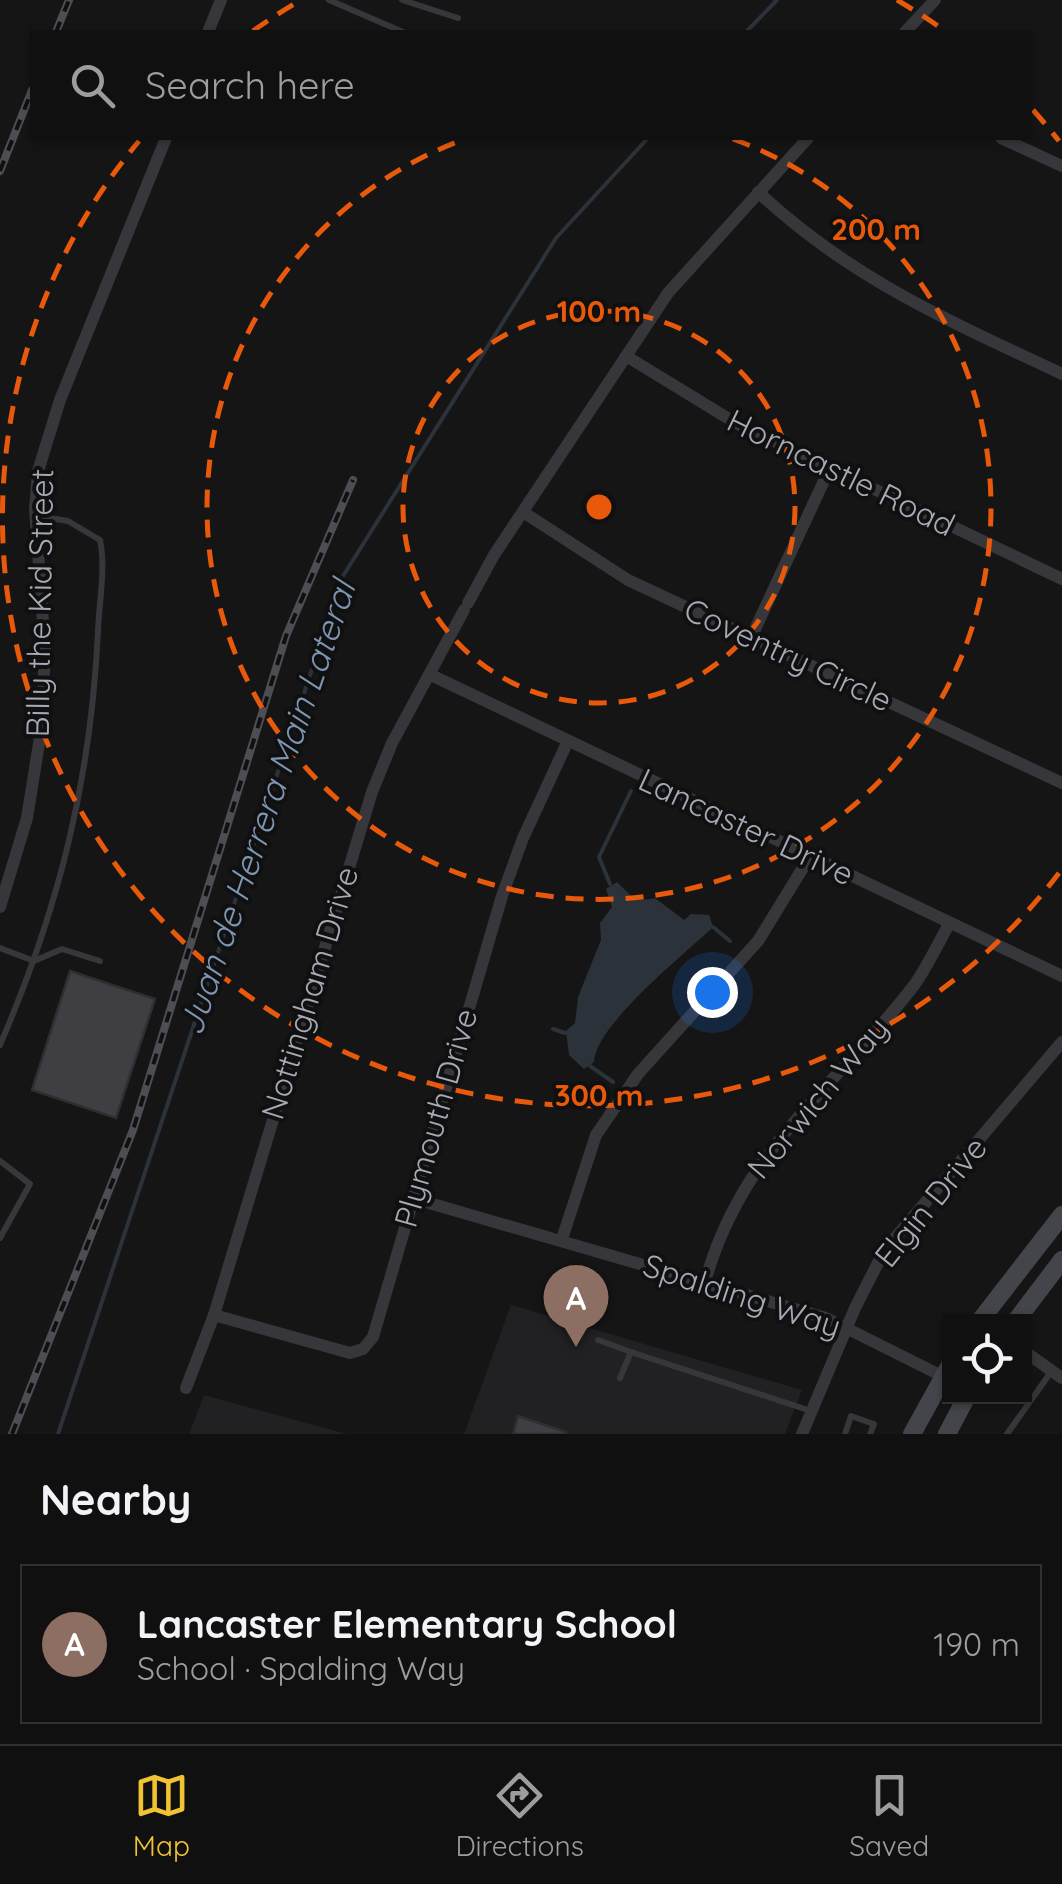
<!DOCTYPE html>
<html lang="en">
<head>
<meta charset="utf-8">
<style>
  :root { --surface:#101010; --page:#1e1e1e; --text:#f1f3f6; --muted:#9c9d9f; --line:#303030; --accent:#f1c232 }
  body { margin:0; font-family:Quicksand,sans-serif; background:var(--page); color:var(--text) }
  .controls { position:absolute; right:30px; bottom:30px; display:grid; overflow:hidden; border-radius:0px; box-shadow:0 2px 8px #0004 }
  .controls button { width:90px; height:90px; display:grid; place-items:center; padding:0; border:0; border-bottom:2px solid var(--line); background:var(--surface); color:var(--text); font:50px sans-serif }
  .you { position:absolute; left:712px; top:992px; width:35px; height:35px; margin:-25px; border:8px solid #fff; border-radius:50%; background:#1a73e8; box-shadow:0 0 0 15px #1a73e833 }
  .badge { display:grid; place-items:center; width:65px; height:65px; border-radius:50%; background:var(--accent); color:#fff; font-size:32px; font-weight:700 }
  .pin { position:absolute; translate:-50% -82px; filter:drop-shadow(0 2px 5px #0008) }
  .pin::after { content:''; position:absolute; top:52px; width:35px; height:30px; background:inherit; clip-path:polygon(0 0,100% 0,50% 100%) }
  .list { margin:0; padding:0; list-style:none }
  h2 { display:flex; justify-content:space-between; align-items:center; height:130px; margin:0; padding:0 40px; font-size:42px }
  h2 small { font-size:32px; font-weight:400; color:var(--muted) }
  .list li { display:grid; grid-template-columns:65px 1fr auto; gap:30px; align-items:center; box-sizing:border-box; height:160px; margin:0 20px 20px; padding:0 20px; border:2px solid var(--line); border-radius:0px }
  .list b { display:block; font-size:38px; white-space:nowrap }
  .list p { margin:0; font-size:32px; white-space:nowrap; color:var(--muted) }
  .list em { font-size:32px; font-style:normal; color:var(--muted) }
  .icon { flex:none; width:55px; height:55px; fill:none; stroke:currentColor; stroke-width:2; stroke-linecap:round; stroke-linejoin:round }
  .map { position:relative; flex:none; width:1062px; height:1434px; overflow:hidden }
  .search { position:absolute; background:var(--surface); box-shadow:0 2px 8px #0004; left:30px; right:30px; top:30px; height:110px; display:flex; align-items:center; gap:25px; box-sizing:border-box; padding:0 35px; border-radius:0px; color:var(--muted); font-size:38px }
  .sheet { height:310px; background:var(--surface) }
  nav { display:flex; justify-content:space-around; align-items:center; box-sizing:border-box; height:140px; border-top:2px solid var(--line); background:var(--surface); font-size:28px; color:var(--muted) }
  nav a { display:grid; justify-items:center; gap:5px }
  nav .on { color:var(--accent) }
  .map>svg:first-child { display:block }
  .built { fill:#212123 }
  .water { fill:#2b323a }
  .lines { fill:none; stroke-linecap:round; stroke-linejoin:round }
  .stream { stroke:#2b323a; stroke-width:4 }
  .building { fill:#3f3f43; stroke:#2f2f32; stroke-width:2.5 }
  .lane { stroke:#36363b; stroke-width:6 }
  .street { stroke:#36363b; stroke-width:12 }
  .secondary { stroke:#44454b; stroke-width:18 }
  .rail-casing { stroke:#4d4e54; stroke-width:8 }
  .rail { stroke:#101011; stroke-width:4; stroke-dasharray:11; stroke-linecap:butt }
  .ring { fill:none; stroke:#e8590c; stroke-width:5; stroke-dasharray:18 12 }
  .labels { text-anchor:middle; stroke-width:8; stroke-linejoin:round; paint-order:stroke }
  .street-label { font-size:32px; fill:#a6aab7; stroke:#101011 }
  .water-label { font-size:35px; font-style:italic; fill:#7d95b2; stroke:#101011 }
  .centre { fill:#e8590c; stroke:#101011; stroke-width:5 }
  .ring-label { font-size:30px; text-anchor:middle; font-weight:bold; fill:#e8590c; stroke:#101011; stroke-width:8; stroke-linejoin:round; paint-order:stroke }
</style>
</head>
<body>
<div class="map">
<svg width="1062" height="1434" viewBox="0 0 1062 1434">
  <rect width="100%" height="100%" fill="#151516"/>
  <g class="built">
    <polygon points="511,1305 802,1390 785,1434 464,1434"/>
    <polygon points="204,1395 347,1434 189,1434"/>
  </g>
  <path class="water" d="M617,882C630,895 635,903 655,898L684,920L691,914L709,915L713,927C685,954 595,1025 594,1062L584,1069L569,1055L566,1031L575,1023L578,997L601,940L600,923L612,907L606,889Z"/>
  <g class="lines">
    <g class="stream">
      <polyline points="746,32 777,0"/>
      <polyline points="610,884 599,857 631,791"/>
      <polyline points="713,927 730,941"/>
      <polyline points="553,1029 565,1033"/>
      <polyline points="590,1066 613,1082"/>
      <polyline points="58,1434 343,576 556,238 648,138"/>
    </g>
  </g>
  <g class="building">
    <polygon points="70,971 155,999 116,1118 32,1090"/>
    <polygon points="518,1416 566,1432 565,1434 513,1434"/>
  </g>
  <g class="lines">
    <g class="lane">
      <polyline points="329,0 403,32"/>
      <polyline points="402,0 458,18"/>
      <polyline points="0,948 34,961 62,949 100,961"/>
      <path d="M0,1045C59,908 91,780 98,631C99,602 106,568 100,540L68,521L37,516"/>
      <polyline points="0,1161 30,1184 0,1238"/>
      <polyline points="598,1340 631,1352"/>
      <polyline points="620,1378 631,1352 811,1411"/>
      <polyline points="845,1434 851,1416 874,1424 870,1434"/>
      <polyline points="1007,1434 1051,1372"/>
    </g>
    <g class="street">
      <polyline points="208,32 221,0"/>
      <polyline points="905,32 935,0"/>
      <polyline points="1001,138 1062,166"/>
      <path d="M758,192C851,279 948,320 1062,374"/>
      <polyline points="626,356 734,422 1062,579"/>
      <polyline points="523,512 628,580 1062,783"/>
      <polyline points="468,603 494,555 668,293 808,138"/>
      <polyline points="751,638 829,470"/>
      <polyline points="431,675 1062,976"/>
      <polyline points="0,907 27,818 41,731 45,651 35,509 38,471 60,400 166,138"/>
      <polyline points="412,1198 826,1318 948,1379"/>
      <polyline points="562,1239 596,1135 638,1074 758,941 809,858"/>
      <path d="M705,1282C742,1148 836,1088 915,984C928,965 938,944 949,924"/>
      <polyline points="214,1315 350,1353 363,1349 373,1337 502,896 523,838 567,743"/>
      <polyline points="1024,1351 1062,1378"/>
      <polyline points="186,1388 214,1315 372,792 392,743 464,610"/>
      <polyline points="802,1434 855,1308 884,1251 1062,1042"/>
    </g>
    <g class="secondary">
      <polyline points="979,1322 1062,1215"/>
      <polyline points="1015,1322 1062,1260"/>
      <polyline points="912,1434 950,1365"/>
      <polyline points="947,1434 967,1396"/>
    </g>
    <g class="rail-casing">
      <g id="rail">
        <polyline points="56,32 69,0"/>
        <polyline points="0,171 32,90"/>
        <polyline points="12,1434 133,1130 286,636 353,480"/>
      </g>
    </g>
    <use href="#rail" class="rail"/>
  </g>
  <g class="ring">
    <circle cx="599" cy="507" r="196"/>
    <path d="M733 139A392 392 0 1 1 465 139"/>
    <path d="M1059 873A588 588 0 1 1 139 141M253 31A588 588 0 0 1 301 0M897 0A588 588 0 0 1 945 31M1033 110A588 588 0 0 1 1059 141"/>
  </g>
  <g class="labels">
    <g class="street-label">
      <text transform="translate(841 473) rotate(26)" y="11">Horncastle Road</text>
      <text transform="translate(40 603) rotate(-89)" y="11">Billy the Kid Street</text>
      <text transform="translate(788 655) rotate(25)" y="11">Coventry Circle</text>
      <text transform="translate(746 827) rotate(25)" y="11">Lancaster Drive</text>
      <text transform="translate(310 993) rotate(-73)" y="11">Nottingham Drive</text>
      <text transform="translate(818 1098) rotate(-50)" y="11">Norwich Way</text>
      <text transform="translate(436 1118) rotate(-74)" y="11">Plymouth Drive</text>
      <text transform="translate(931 1202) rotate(-51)" y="11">Elgin Drive</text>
      <text transform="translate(742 1296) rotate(18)" y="11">Spalding Way</text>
    </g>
    <g class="water-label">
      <text transform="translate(267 808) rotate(-71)" y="12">Juan de Herrera Main Lateral</text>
    </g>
  </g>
  <circle cx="599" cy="507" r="15" class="centre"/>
  <g class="ring-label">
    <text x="876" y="240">200 m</text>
    <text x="599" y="322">100 m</text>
    <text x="599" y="1106">300 m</text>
  </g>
</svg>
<div class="controls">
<button><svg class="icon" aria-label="locate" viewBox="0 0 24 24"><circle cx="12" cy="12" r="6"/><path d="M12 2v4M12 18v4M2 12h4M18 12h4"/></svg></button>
</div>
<div class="you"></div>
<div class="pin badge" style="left:576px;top:1347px;background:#8d6e63">A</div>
<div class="search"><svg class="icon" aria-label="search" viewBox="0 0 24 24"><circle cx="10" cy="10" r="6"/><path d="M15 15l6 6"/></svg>Search here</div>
</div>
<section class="sheet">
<h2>Nearby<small></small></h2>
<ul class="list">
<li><span class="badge" style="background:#8d6e63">A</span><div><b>Lancaster Elementary School</b><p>School · Spalding Way</p></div><em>190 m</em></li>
</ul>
</section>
<nav>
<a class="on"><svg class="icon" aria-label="map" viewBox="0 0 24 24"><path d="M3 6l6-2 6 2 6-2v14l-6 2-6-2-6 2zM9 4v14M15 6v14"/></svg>Map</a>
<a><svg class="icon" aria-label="directions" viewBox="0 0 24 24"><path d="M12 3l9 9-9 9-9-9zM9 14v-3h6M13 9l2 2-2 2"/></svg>Directions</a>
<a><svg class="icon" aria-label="saved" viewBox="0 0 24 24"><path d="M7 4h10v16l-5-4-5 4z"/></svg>Saved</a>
</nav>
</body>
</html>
